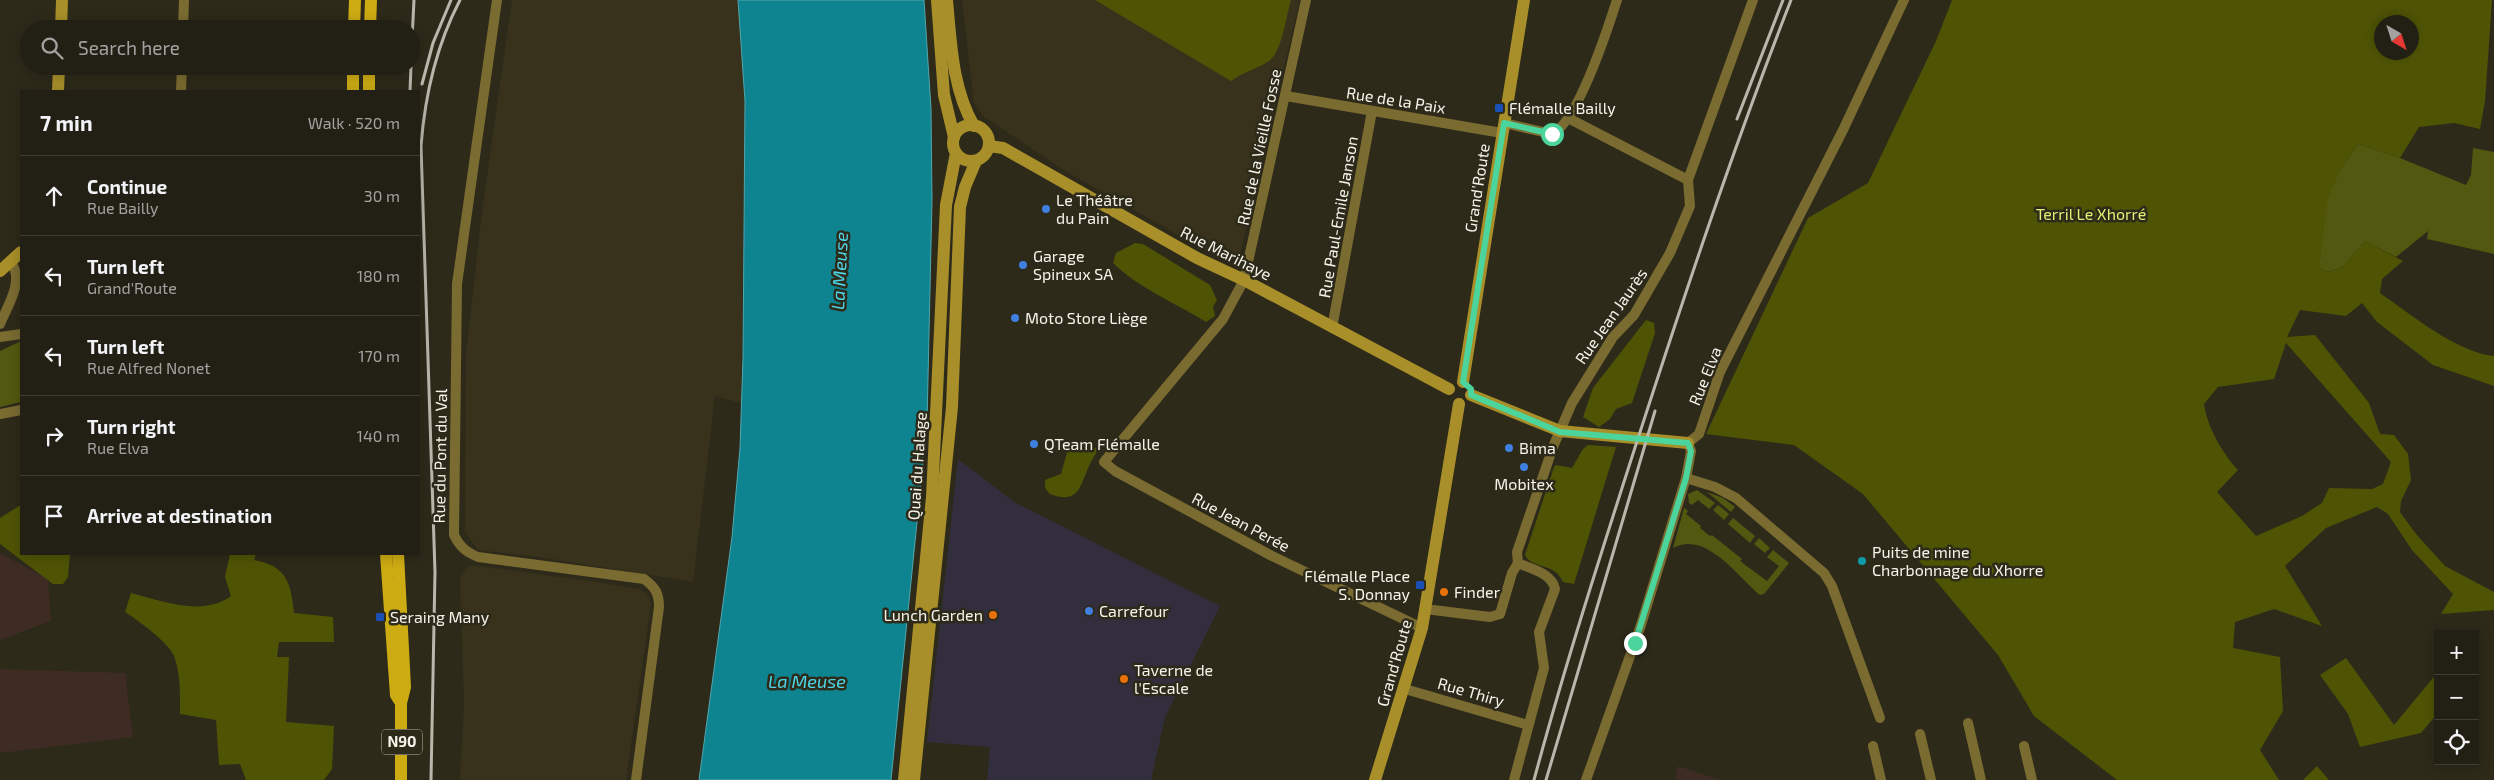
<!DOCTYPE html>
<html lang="en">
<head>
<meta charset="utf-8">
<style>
  :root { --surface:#222014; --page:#2e2d22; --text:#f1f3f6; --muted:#a2a3a0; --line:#3f3e34 }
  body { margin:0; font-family:"Exo 2",sans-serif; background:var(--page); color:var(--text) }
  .controls { position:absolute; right:15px; bottom:15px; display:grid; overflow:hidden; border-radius:0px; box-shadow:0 2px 12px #0003 }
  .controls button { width:45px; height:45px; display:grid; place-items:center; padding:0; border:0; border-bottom:1px solid var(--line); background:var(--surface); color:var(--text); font:25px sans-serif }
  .compass { position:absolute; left:2374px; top:15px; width:45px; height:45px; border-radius:50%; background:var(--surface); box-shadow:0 2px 12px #0003; rotate:141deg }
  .stop { position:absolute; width:15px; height:15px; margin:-11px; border:4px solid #4bd49b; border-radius:50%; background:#fff }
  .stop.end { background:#4bd49b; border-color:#fff; box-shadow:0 1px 5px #0008 }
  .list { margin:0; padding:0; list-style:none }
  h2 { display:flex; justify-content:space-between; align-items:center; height:65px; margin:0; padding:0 20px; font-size:21px }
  h2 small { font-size:16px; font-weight:400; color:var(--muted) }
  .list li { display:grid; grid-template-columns:32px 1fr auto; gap:15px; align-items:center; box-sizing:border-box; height:80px; padding:0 20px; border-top:1px solid var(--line) }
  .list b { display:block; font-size:19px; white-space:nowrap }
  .list p { margin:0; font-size:16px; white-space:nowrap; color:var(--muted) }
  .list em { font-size:16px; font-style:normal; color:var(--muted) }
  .icon { flex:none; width:28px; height:28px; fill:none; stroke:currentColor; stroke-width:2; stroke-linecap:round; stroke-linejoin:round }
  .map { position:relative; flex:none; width:2494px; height:780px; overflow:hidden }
  .search { position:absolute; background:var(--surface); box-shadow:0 2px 12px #0003; left:20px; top:20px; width:400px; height:55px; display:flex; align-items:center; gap:12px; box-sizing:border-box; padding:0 18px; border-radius:28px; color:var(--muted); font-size:19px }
  .panel { position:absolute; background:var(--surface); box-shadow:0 2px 12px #0003; left:20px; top:90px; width:400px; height:465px; border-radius:0px }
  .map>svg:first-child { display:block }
  .commercial { fill:#332e3e }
  .built { fill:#38321c }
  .education { fill:#3e2c24 }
  .green { fill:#52580f }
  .forest { fill:#4f5405; fill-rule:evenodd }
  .water { fill:#0e8491; stroke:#54a6ac }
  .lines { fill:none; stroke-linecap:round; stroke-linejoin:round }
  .street { stroke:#7a6b31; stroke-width:10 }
  .secondary { stroke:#a88f29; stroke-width:12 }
  .primary { stroke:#ccab13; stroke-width:12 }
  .rail { stroke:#b9b7ab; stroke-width:3 }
  .route { stroke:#4bd49b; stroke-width:6 }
  .transit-dot { fill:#1a4fb4; stroke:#2d2a1a; stroke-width:2 }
  .shop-dot { fill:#3f7fe0; stroke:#2d2a1a; stroke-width:2 }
  .culture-dot { fill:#0f9aa8; stroke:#2d2a1a; stroke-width:2 }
  .food-dot { fill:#e8710a; stroke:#2d2a1a; stroke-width:2 }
  .labels { text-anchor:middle; stroke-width:5; stroke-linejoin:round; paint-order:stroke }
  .shield { fill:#2d2a1a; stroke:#bab7ac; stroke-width:1 }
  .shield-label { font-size:15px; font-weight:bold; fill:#f6f4ea }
  .street-label { font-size:16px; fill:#f6f4ea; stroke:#2d2a1a }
  .poi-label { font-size:16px; fill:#f6f4ea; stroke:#2d2a1a; text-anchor:start }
  .park-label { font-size:16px; fill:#e2ef74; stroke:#2d2a1a }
  .water-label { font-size:18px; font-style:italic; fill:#4ed6e8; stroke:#2d2a1a }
</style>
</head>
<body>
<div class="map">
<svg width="2494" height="780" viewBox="0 0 2494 780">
  <rect width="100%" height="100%" fill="#2d2a1a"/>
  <polygon class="commercial" points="958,459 1014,502 1220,606 1165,717 1151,780 987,780 990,747 927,742"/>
  <g class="built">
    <polygon points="512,0 738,0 745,101 741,403 715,396 693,582 539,557 478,550 465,532 466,355 482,212"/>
    <polygon points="962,0 1300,0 1239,258 1226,262 1067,172 983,116 974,103"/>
    <polygon points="470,565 590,581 639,589 647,593 651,604 626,780 460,780 464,705 460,578"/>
  </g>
  <g class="education">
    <polygon points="0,553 48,579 51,621 0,640"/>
    <polygon points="0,669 125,673 133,737 0,753"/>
    <polygon points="1678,766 1720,780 1675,780"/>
  </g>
  <g class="green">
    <polygon points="2358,144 2400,158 2466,185 2471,175 2473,148 2494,152 2494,254 2427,239 2428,231 2396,257 2365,241 2343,267 2329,272 2319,268 2327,197 2340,170"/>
    <polygon points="21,341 21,402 0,407 0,351"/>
    <polygon points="1697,490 1715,503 1709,509 1698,500 1692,505 1689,503 1688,494"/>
    <polygon points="1707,492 1723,498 1735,507 1731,512"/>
    <polygon points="1718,505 1729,514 1724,520 1713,510"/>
    <path d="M1684,508L1688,511L1686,514L1701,526L1700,528L1710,536L1712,535L1742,559L1740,561L1767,581L1779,566L1767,557L1773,550L1789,563L1764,594L1760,595C1737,576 1706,530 1673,548Z"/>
    <polygon points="1733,518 1755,536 1750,543 1728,524"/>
    <polygon points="1759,538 1770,548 1765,553 1754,544"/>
  </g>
  <g class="forest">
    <path d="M1095,0H1291C1286,16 1282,52 1269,61C1257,69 1243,72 1231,81Z"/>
    <path d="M1952,0H2492L2485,101L2480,129L2454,123L2419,127L2400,158L2358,144L2340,170L2328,197L2319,268L2329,272L2343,267L2365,241L2403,261L2382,279L2380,293C2410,314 2458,353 2494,356V386L2433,365L2377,322L2362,303L2346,316L2300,310L2287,337L2315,335L2369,403L2380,434L2394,435L2408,454L2411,480L2401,501L2400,512L2416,534L2445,566L2494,592V610L2441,614L2453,594L2412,550L2388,514L2377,507L2326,528L2285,566L2322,626L2274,609L2235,622L2233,648L2280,657L2283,711L2260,750L2279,780H2117L2034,716L1998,655L1863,494L1794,445L1706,434L1808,218L1868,183L1936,41ZM2412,22V52H2382V22ZM2286,343L2391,462L2383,484L2372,489L2329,488L2322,503L2302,516L2256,536L2217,492L2238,470C2222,453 2207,426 2204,404L2218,387L2274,379Z"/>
    <path d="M1135,243L1143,244L1210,285L1217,300L1213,307L1215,316L1206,322C1174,302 1140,289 1113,263L1116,253Z"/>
    <polygon points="1646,320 1654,323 1655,333 1632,403 1616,409 1610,419 1599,427 1583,417 1593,388"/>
    <path d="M1588,445L1616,447L1574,584L1563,582C1554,561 1534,571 1525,555L1554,467L1556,465L1572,468L1583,449Z"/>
    <path d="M1073,446L1098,448C1096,455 1092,459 1089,466C1080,486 1079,505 1050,494L1045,488V480L1061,474L1068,449Z"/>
    <polygon points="19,506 21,506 21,554 70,554 68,577 63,584 53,584 0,544 0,518"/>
    <path d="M230,554H256L254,560C287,566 291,583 294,613L333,617L334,642H279L277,657H289L286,722L334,726L332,769L324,780H246L240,764L219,765L216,720L180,714C180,695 181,675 174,656C169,643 138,620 125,612L131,593C162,601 203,617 231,596L225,577Z"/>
    <polygon points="2346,658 2394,725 2438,672 2438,713 2421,733 2360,747 2348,714 2320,675"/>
    <polygon points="2317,766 2329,780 2303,780"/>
  </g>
  <polygon class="water" points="738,0 924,0 931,109 932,200 927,423 891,780 699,780 732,537 740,448 743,358 745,101"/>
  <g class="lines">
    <g class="street">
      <path d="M497,0L457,284L454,535C460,547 466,552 478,557L644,579C655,587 659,593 659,607L636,780"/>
      <polyline points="1306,0 1244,280 1223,319 1104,462 1115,471 1272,556 1422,628"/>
      <polyline points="183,29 184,0"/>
      <polyline points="181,91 182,66"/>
      <polyline points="1286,96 1502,133"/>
      <polyline points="1568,118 1688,180"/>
      <path d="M1504,123L1552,134C1578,122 1608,28 1617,0"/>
      <path d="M0,324C7,307 25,280 11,263"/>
      <polyline points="1332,328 1372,111"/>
      <polyline points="0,337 21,334"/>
      <polyline points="0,414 21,410"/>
      <polyline points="1686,478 1715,487 1736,498 1824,573 1832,586 1880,718"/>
      <polyline points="1425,609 1490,617 1500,614 1512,573 1518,563"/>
      <polyline points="1405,689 1528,725"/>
      <polyline points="1968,723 1981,780"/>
      <polyline points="1920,734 1931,780"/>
      <polyline points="1873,746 1881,780"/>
      <polyline points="2024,746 2032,780"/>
      <path d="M1514,780L1544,668L1539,632L1555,589C1552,573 1531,569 1518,563L1517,552L1553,447L1572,403L1613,337L1634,315L1670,253L1690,206L1688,180L1753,0"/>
      <polyline points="1586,780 1641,625 1686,478 1691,451 1688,443 1699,434 1720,372 1844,128 1904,0"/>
    </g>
    <g class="secondary">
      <polyline points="937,0 944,95 954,137"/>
      <path d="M947,0C951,42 952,88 974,126"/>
      <polyline points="61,29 62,0"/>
      <polyline points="58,91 59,66"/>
      <circle cx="971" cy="143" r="18"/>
      <polyline points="989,146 1003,148 1197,258 1244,280 1449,389"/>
      <polyline points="0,271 21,252"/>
      <polyline points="1463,382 1524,0"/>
      <polyline points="1471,395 1560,431 1688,443"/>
      <polyline points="904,780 932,497 946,205 956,153"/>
      <polyline points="914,780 952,407 960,207 965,187 976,161"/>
      <polyline points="1375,780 1422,628 1459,404"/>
    </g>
    <g class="primary">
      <polyline points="354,29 355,0"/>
      <polyline points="370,29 371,0"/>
      <polyline points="353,91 353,66"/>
      <polyline points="369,91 369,66"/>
      <polyline points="386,554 396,695 401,703"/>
      <polyline points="398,554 405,687 401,703 401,780"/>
    </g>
    <g class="rail">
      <polyline points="411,60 414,0"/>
      <polyline points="422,84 433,43 451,0"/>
      <polyline points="410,91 411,66"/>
      <polyline points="1737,119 1783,0"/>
      <path d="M431,780L435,572L421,146C425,94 436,46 460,0"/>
      <path d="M1534,780C1563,672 1597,566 1631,460C1681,305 1732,151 1791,0"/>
      <polyline points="1546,780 1655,411"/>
    </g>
  </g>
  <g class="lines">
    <polyline class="route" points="1552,134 1504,123 1463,382 1471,389 1471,395 1560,432 1688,443 1691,451 1686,478 1635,643"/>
  </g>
  <g class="transit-dot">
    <rect x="1494" y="103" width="10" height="10" rx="2.5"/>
    <rect x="1415" y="580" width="10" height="10" rx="2.5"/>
    <rect x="375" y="612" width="10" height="10" rx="2.5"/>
  </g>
  <g class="shop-dot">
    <circle cx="1046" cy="209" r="5"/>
    <circle cx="1023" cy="265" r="5"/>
    <circle cx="1015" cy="318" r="5"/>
    <circle cx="1034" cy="444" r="5"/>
    <circle cx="1509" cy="448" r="5"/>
    <circle cx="1524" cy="467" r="5"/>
    <circle cx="1089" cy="611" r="5"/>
  </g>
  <circle class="culture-dot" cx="1862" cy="561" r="5"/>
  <g class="food-dot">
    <circle cx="1444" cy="592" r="5"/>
    <circle cx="993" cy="615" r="5"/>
    <circle cx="1124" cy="679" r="5"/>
  </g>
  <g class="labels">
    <rect class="shield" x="382" y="729.5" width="40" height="25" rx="4"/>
    <g class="shield-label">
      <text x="402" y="747">N90</text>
    </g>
    <g class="street-label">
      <text transform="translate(1396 100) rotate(9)" y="6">Rue de la Paix</text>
      <text transform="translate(1259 147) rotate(-78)" y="6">Rue de la Vieille Fosse</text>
      <text transform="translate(1477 188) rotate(-81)" y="6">Grand'Route</text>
      <text transform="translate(1338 217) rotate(-80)" y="6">Rue Paul-Emile Janson</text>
      <text transform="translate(1226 253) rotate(27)" y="6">Rue Marihaye</text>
      <text transform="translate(1611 316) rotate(-55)" y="6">Rue Jean Jaurès</text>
      <text transform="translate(1705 376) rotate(-68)" y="6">Rue Elva</text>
      <text transform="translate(440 456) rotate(-89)" y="6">Rue du Pont du Val</text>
      <text transform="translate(917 466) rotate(-86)" y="6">Quai du Halage</text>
      <text transform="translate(1241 522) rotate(28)" y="6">Rue Jean Perée</text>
      <text transform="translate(1394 663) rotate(-74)" y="6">Grand'Route</text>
      <text transform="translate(1471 692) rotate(16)" y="6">Rue Thiry</text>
    </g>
    <g class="poi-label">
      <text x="1509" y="114">Flémalle Bailly</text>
      <text x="1056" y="206">Le Théâtre<tspan x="1056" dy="18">du Pain</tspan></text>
      <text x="1033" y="262">Garage<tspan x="1033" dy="18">Spineux SA</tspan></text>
      <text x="1025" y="324">Moto Store Liège</text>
      <text x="1044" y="450">QTeam Flémalle</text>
      <text x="1519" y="454">Bima</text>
      <text x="1524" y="490" text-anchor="middle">Mobitex</text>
      <text x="1872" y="558">Puits de mine<tspan x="1872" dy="18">Charbonnage du Xhorre</tspan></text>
      <text x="1410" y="582" text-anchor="end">Flémalle Place<tspan x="1410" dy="18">S. Donnay</tspan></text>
      <text x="1454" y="598">Finder</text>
      <text x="1099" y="617">Carrefour</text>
      <text x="983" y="621" text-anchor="end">Lunch Garden</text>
      <text x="390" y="623">Seraing Many</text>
      <text x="1134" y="676">Taverne de<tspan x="1134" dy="18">l'Escale</tspan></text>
    </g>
    <g class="park-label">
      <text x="2091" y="220">Terril Le Xhorré</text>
    </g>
    <g class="water-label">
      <text transform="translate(840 271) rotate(-87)" y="6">La Meuse</text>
      <text x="807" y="688">La Meuse</text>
    </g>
  </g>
</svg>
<div class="controls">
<button>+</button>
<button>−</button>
<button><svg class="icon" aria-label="locate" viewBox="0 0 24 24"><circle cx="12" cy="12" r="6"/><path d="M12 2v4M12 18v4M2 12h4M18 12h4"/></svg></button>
</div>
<svg class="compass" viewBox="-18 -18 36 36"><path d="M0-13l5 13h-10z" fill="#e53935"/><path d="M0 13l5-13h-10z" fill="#a2a3a0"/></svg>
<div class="stop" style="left:1552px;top:134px"></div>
<div class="stop end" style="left:1635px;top:643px"></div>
<div class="search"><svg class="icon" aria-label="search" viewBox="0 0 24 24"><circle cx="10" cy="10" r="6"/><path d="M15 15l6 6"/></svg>Search here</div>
<section class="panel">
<h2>7 min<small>Walk · 520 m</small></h2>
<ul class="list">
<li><svg class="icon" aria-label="ahead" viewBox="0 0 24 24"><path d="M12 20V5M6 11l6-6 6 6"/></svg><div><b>Continue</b><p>Rue Bailly</p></div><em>30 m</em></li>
<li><svg class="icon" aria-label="left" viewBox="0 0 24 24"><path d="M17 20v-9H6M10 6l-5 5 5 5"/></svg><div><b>Turn left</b><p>Grand'Route</p></div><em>180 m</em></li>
<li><svg class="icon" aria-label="left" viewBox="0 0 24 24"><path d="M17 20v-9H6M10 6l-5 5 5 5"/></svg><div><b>Turn left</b><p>Rue Alfred Nonet</p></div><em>170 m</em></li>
<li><svg class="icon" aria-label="right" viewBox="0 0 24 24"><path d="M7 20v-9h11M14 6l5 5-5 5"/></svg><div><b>Turn right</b><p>Rue Elva</p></div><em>140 m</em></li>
<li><svg class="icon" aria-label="arrive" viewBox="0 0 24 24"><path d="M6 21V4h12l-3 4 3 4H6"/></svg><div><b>Arrive at destination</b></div></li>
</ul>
</section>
</div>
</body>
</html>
